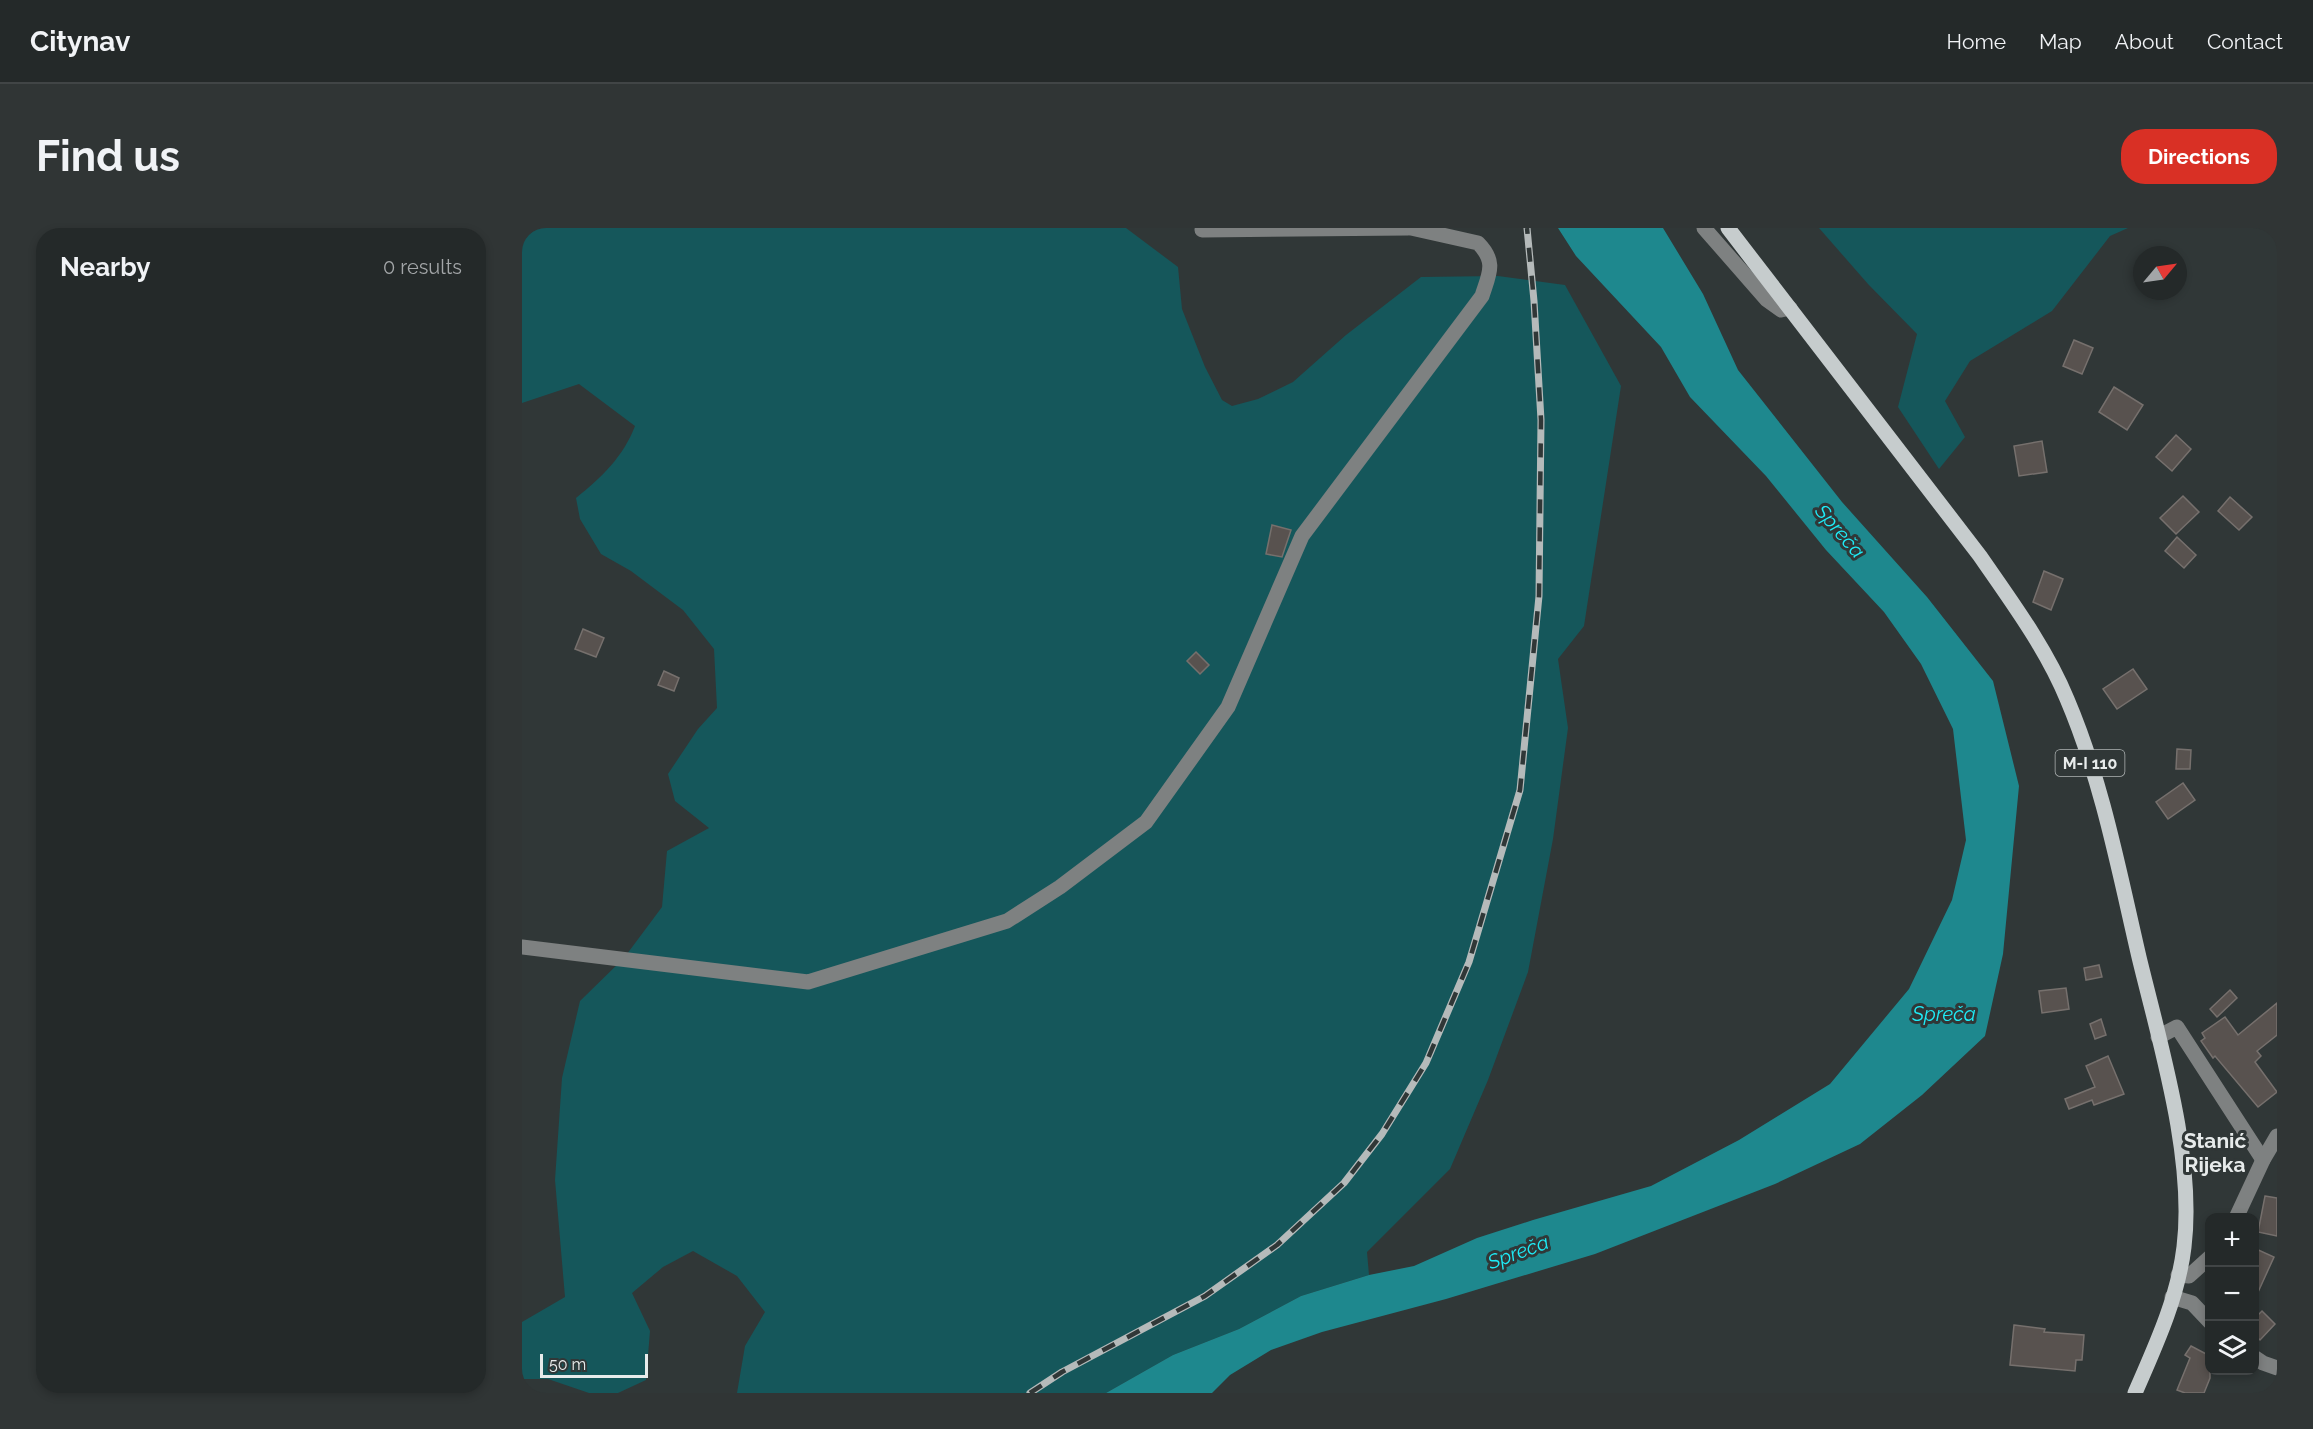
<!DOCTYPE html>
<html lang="en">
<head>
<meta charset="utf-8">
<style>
  :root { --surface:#242929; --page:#303535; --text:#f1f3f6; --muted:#a3a6a8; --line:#414546; --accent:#d93025 }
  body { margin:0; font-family:Raleway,sans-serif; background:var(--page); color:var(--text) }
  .controls { position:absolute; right:18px; bottom:18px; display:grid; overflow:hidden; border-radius:12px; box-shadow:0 3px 9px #0003 }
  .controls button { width:54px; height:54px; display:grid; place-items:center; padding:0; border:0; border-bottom:2px solid var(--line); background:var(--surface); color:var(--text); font:30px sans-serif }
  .compass { position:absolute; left:1611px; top:18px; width:54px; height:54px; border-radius:50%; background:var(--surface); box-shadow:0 3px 9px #0003; rotate:61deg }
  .scale { position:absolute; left:18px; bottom:15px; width:108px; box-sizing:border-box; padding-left:6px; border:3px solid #e7ebeb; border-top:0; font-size:16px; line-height:21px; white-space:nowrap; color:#e7ebeb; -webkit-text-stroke:4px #303737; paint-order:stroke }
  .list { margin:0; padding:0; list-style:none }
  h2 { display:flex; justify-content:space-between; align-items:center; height:78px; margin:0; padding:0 24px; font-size:26px }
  h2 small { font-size:20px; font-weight:400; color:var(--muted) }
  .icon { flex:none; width:33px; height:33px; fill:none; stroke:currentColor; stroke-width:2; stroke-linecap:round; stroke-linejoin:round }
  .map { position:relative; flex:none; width:1755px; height:1165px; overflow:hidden; border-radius:24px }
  header { display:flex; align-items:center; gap:36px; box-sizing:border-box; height:84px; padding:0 30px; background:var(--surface); border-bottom:2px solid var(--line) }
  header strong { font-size:28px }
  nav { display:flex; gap:33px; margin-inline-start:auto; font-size:21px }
  .intro { display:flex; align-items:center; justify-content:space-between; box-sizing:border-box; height:144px; padding:0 36px }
  h1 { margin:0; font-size:42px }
  .button { padding:15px 27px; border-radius:24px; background:var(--accent); color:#fff; font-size:21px; font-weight:700 }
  main { display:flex; gap:36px; padding:0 36px }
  aside { flex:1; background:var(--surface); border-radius:24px; box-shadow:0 3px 9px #0003 }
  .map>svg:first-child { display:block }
  .green { fill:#15575b }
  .water { fill:#1e888e }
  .building { fill:#58524f; stroke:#76706d; stroke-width:1.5 }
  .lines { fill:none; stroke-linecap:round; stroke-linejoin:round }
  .minor { stroke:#7e8181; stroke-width:15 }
  .major { stroke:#c6cccd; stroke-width:15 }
  .rail-casing { stroke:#b5baba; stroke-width:7 }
  .rail { stroke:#303737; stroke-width:4.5; stroke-dasharray:14; stroke-linecap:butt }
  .labels { text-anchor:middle; stroke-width:6; stroke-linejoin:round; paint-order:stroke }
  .shield { fill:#303737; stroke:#b0b5b5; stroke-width:1.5 }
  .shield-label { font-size:16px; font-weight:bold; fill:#e7ebeb }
  .water-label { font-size:20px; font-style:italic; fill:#1eecf7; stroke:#303737 }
  .quarter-label { font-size:21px; font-weight:bold; fill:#e7ebeb; stroke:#303737 }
</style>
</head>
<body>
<header>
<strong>Citynav</strong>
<nav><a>Home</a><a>Map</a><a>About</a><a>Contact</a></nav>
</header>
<div class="intro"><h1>Find us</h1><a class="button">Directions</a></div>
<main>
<aside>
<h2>Nearby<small>0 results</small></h2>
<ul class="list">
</ul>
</aside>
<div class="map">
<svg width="1755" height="1165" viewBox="0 0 1755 1165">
  <rect width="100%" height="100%" fill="#303737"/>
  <g class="green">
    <path d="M0,0H604L656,39L660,81L683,139L700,172L710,178L736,171L771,154L824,107L899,49L976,48L1043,57L1099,158L1062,398L1036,431L1046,500L1031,611L1006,744L966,852L928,941L845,1024L847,1047L779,1068L717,1101L651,1127L584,1165H215L223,1118L243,1084L215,1048L171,1023L141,1039L110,1065L128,1103L124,1152L96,1165H67L26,1151H0V1094L43,1069L33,952L40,850L58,773L102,730L140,679L145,623L187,600L153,573L146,546L176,501L195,480L192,421L161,382L109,343L79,326L58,291L54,270C80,249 101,229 113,198L57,156L0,175Z"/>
    <polygon points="1297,0 1606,0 1588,8 1530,83 1448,133 1423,173 1443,209 1417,241 1376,179 1395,106 1346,56"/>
  </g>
  <polygon class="water" points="1036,0 1141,0 1181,66 1216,142 1320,274 1405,369 1471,453 1497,558 1481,726 1463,808 1400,867 1338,916 1253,956 1073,1026 924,1071 800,1104 749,1122 708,1147 690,1165 584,1165 651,1127 717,1101 779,1068 847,1047 892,1038 955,1010 1011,992 1129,958 1217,912 1308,856 1387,761 1430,672 1444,612 1431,501 1399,436 1362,384 1304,322 1244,248 1168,169 1139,119 1054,28"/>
  <g class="building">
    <polygon points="1552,112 1571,120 1560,146 1541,138"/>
    <polygon points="1592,159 1621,177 1605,202 1577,184"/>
    <polygon points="1654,207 1669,221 1650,243 1634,229"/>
    <polygon points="1520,213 1525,244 1497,248 1492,218"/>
    <polygon points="1661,268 1677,284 1654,306 1638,290"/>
    <polygon points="1708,269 1730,289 1717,302 1696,283"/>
    <polygon points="750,297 769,302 760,329 744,326"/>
    <polygon points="1655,309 1674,327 1662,340 1643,323"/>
    <polygon points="1522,343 1541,351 1529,382 1511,374"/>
    <polygon points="61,401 82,410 74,429 53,421"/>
    <polygon points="674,424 687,437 678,446 665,433"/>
    <polygon points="1611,441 1625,461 1595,481 1581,461"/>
    <polygon points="142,443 157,450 152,463 136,457"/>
    <polygon points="1655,521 1669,522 1668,541 1654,541"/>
    <polygon points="1661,555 1673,572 1646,591 1634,574"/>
    <polygon points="1577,737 1580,749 1564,752 1562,740"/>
    <polygon points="1544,760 1547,781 1520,785 1517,763"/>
    <polygon points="1708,762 1715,770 1695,789 1688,781"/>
    <polygon points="1755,775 1755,807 1735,823 1739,828 1733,834 1755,864 1736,879 1693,828 1691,830 1679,813 1683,810 1680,805 1703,789 1716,807"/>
    <polygon points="1579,791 1584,807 1573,811 1568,796"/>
    <polygon points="1586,828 1602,866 1572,877 1570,872 1547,881 1543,871 1573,859 1564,838"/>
    <polygon points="1743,968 1755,970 1755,1008 1736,1004"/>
    <polygon points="1732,1020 1752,1029 1732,1073"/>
    <polygon points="1740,1083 1753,1096 1738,1112 1732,1106 1732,1091"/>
    <polygon points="1492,1097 1523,1101 1522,1104 1562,1107 1560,1132 1554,1132 1553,1143 1488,1137"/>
    <polygon points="1669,1118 1688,1128 1688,1150 1682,1165 1663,1165 1655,1162 1668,1130 1663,1127"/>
  </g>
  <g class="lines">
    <g class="minor">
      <polyline points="1182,0 1245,72 1259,82 1268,80"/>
      <polyline points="680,2 886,0"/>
      <path d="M0,719L286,754L485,693L538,659L624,594L706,479L780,308L960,68C967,46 975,34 956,15L889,0"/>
      <polyline points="1636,809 1655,799 1741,932"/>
      <polyline points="1714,990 1741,932 1755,908"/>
      <polyline points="1656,1047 1667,1048 1688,1029"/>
      <polyline points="1650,1069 1670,1075 1688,1094"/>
      <polyline points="1732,1129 1741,1135 1755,1140"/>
    </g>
    <path class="major" d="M1206,0L1458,328C1489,373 1524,420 1545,471C1580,553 1597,643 1617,729C1638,816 1673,930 1662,1019C1656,1070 1633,1119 1613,1165"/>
    <g class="rail-casing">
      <polyline id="rail" points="508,1165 540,1144 683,1068 755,1017 822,955 860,906 904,835 947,734 998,562 1017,368 1019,192 1012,73 1005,0"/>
    </g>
    <use href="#rail" class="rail"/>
  </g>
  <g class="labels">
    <rect class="shield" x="1533.5" y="522" width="69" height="26" rx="4.5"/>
    <g class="shield-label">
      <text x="1568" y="541">M-I 110</text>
    </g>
    <g class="water-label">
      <text transform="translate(1318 303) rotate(49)" y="7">Spreča</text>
      <text x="1422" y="793">Spreča</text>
      <text transform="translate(996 1024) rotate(-20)" y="7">Spreča</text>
    </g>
    <g class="quarter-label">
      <text x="1693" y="920">Stanić<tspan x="1693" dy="24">Rijeka</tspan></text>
    </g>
  </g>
</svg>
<div class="controls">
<button>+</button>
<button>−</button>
<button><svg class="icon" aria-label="layers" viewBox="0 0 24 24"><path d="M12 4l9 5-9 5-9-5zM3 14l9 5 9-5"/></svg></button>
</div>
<svg class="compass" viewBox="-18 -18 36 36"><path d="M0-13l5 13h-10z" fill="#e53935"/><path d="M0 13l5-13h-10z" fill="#a3a6a8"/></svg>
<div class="scale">50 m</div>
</div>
</main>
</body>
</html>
